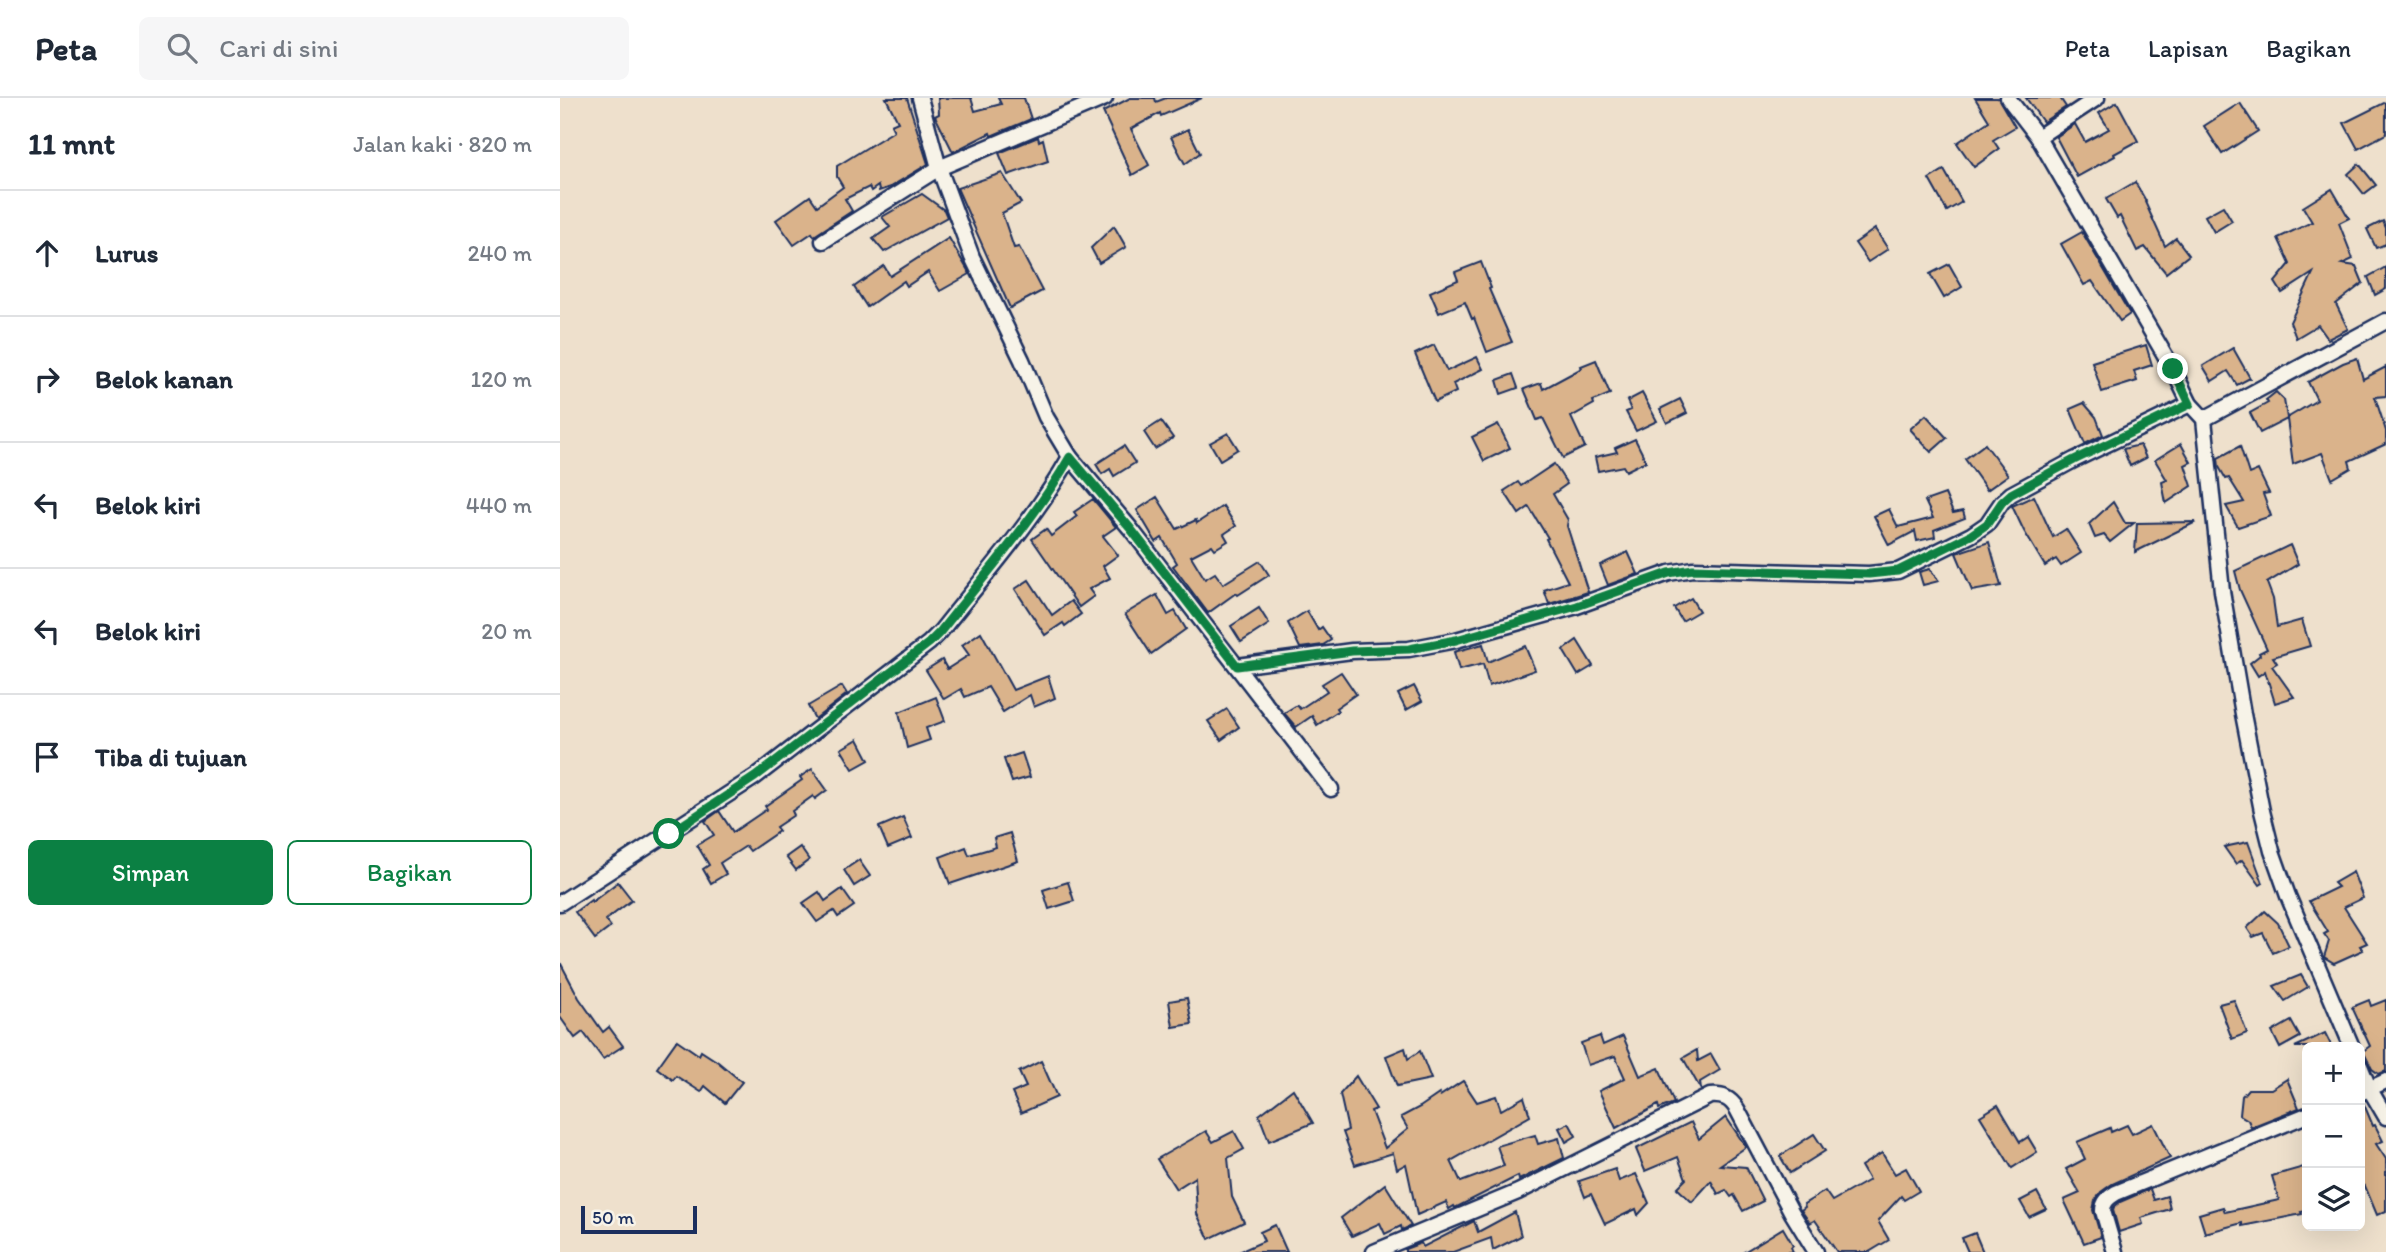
<!DOCTYPE html>
<html lang="id">
<head>
<meta charset="utf-8">
<style>
  :root { --surface:#fff; --page:#f6f6f7; --text:#1f2937; --muted:#747a83; --line:#e0e1e3; --accent:#0b8043 }
  body { margin:0; font-family:Itim,sans-serif; background:var(--page); color:var(--text) }
  .controls { position:absolute; right:21px; bottom:21px; display:grid; overflow:hidden; border-radius:10px; box-shadow:0 7px 28px #0002 }
  .controls button { width:63px; height:63px; display:grid; place-items:center; padding:0; border:0; border-bottom:2px solid var(--line); background:var(--surface); color:var(--text); font:35px sans-serif }
  .scale { position:absolute; left:21px; bottom:18px; width:116px; box-sizing:border-box; padding-left:7px; border:4px solid #1b2f5e; border-top:0; font-size:19px; line-height:24px; white-space:nowrap; color:#1b2f5e; -webkit-text-stroke:5px #f7f3e8; paint-order:stroke }
  .stop { position:absolute; width:21px; height:21px; margin:-16px; border:5px solid #0b8043; border-radius:50%; background:#fff }
  .stop.end { background:#0b8043; border-color:#fff; box-shadow:0 2px 7px #0008 }
  .list { margin:0; padding:0; list-style:none }
  h2 { display:flex; justify-content:space-between; align-items:center; height:91px; margin:0; padding:0 28px; font-size:30px }
  h2 small { font-size:23px; font-weight:400; color:var(--muted) }
  .list li { display:grid; grid-template-columns:46px 1fr auto; gap:21px; align-items:center; box-sizing:border-box; height:126px; padding:0 28px; border-top:2px solid var(--line) }
  .list b { display:block; font-size:26px; white-space:nowrap }
  .list em { font-size:23px; font-style:normal; color:var(--muted) }
  .actions { display:flex; gap:14px; padding:21px 28px }
  .actions a { flex:1; padding:16px 0; border:2px solid var(--accent); border-radius:10px; text-align:center; font-size:24px; color:var(--accent) }
  .actions .main { background:var(--accent); color:#fff }
  .icon { flex:none; width:38px; height:38px; fill:none; stroke:currentColor; stroke-width:2; stroke-linecap:round; stroke-linejoin:round }
  .map { position:relative; flex:none; width:1826px; height:1154px; overflow:hidden }
  header { display:flex; align-items:center; gap:42px; box-sizing:border-box; height:98px; padding:0 35px; background:var(--surface); border-bottom:2px solid var(--line) }
  header strong { font-size:33px }
  nav { display:flex; gap:38px; margin-inline-start:auto; font-size:24px }
  .search { width:490px; height:63px; background:var(--page); display:flex; align-items:center; gap:18px; box-sizing:border-box; padding:0 24px; border-radius:10px; color:var(--muted); font-size:26px }
  main { display:flex }
  aside { flex:1; background:var(--surface) }
  .map>svg:first-child { display:block }
  .building { fill:#dab38b; stroke:#1b2f5e; stroke-width:2 }
  .lines { fill:none; stroke-linecap:round; stroke-linejoin:round }
  .street-casing { stroke:#1b2f5e; stroke-width:19 }
  .street { stroke:#f7f3e8; stroke-width:14 }
  .route { stroke:#0b8043; stroke-width:9 }
</style>
</head>
<body>
<header>
<strong>Peta</strong>
<div class="search"><svg class="icon" aria-label="search" viewBox="0 0 24 24"><circle cx="10" cy="10" r="6"/><path d="M15 15l6 6"/></svg>Cari di sini</div>
<nav><a>Peta</a><a>Lapisan</a><a>Bagikan</a></nav>
</header>
<main>
<aside>
<h2>11 mnt<small>Jalan kaki · 820 m</small></h2>
<ul class="list">
<li><svg class="icon" aria-label="ahead" viewBox="0 0 24 24"><path d="M12 20V5M6 11l6-6 6 6"/></svg><div><b>Lurus</b></div><em>240 m</em></li>
<li><svg class="icon" aria-label="right" viewBox="0 0 24 24"><path d="M7 20v-9h11M14 6l5 5-5 5"/></svg><div><b>Belok kanan</b></div><em>120 m</em></li>
<li><svg class="icon" aria-label="left" viewBox="0 0 24 24"><path d="M17 20v-9H6M10 6l-5 5 5 5"/></svg><div><b>Belok kiri</b></div><em>440 m</em></li>
<li><svg class="icon" aria-label="left" viewBox="0 0 24 24"><path d="M17 20v-9H6M10 6l-5 5 5 5"/></svg><div><b>Belok kiri</b></div><em>20 m</em></li>
<li><svg class="icon" aria-label="arrive" viewBox="0 0 24 24"><path d="M6 21V4h12l-3 4 3 4H6"/></svg><div><b>Tiba di tujuan</b></div></li>
</ul>
<div class="actions"><a class="main">Simpan</a><a>Bagikan</a></div>
</aside>
<div class="map">
<svg width="1826" height="1154" viewBox="0 0 1826 1154">
  <rect width="100%" height="100%" fill="#eee0cc"/>
  <filter id="ink" filterUnits="userSpaceOnUse"><feTurbulence type="fractalNoise" baseFrequency=".0143" numOctaves="2"/><feDisplacementMap in="SourceGraphic" scale="14" xChannelSelector="R" yChannelSelector="G"/><feConvolveMatrix kernelMatrix="1 2 1 2 8 2 1 2 1" color-interpolation-filters="sRGB"/></filter>
  <g filter="url(#ink)">
    <g class="building">
      <polygon points="326,0 347,0 368,66 330,89 319,93 318,88 311,93 309,89 285,101 292,113 254,138 252,135 234,147 216,122 250,98 257,108 283,89 277,79 277,68 334,33 331,27 338,24"/>
      <polygon points="378,0 411,0 415,13 441,6 438,0 464,0 471,21 431,38 430,35 393,54 375,18 379,16"/>
      <polygon points="570,0 595,0 596,4 606,0 642,0 601,18 600,15 571,31 589,67 572,77 543,14"/>
      <polygon points="1415,0 1438,0 1455,29 1433,42 1439,51 1414,69 1397,45 1429,23"/>
      <polygon points="1466,0 1500,0 1506,9 1483,24"/>
      <polygon points="1557,4 1578,43 1554,56 1555,58 1517,79 1496,39 1515,26 1525,44 1549,31 1539,15"/>
      <polygon points="1826,4 1826,36 1798,51 1784,25"/>
      <polygon points="1680,5 1698,33 1662,56 1644,28"/>
      <polygon points="628,31 640,55 625,66 611,39"/>
      <polygon points="478,39 479,43 483,41 488,63 448,77 439,55"/>
      <polygon points="1799,66 1816,87 1804,96 1788,76"/>
      <polygon points="1384,72 1402,104 1387,113 1369,81"/>
      <polygon points="442,75 461,105 442,115 454,150 459,149 482,193 450,210 397,90"/>
      <polygon points="1575,84 1586,103 1585,104 1605,148 1616,140 1629,157 1606,175 1585,149 1577,153 1560,118 1557,120 1546,101"/>
      <polygon points="1772,91 1789,120 1779,125 1793,161 1782,166 1796,168 1803,185 1776,206 1788,231 1768,241 1758,227 1736,240 1730,224 1753,175 1722,195 1715,184 1730,166 1718,140 1752,124 1743,109"/>
      <polygon points="362,96 384,112 387,119 324,154 313,141 330,129 322,119"/>
      <polygon points="1663,108 1672,123 1654,134 1645,118"/>
      <polygon points="1823,123 1826,130 1826,146 1816,150 1807,131"/>
      <polygon points="554,128 566,149 539,165 531,150"/>
      <polygon points="1315,131 1328,151 1308,164 1295,145"/>
      <polygon points="1522,134 1570,216 1560,223 1532,183 1524,187 1501,146"/>
      <polygon points="389,140 410,176 380,193 368,174 347,188 344,183 307,209 294,189 324,168 330,178"/>
      <polygon points="921,164 931,190 929,191 952,244 927,254 914,220 912,221 905,204 879,215 870,194 898,182 895,174"/>
      <polygon points="1389,166 1402,189 1384,200 1370,176"/>
      <polygon points="1826,169 1826,191 1815,197 1808,179"/>
      <polygon points="874,247 887,273 917,259 923,271 893,286 896,294 875,304 855,256"/>
      <polygon points="1586,247 1592,267 1574,273 1577,283 1542,294 1532,264"/>
      <polygon points="1673,250 1690,280 1677,287 1668,273 1652,283 1643,268"/>
      <polygon points="1797,260 1803,281 1826,269 1826,298 1815,299 1826,333 1826,346 1789,363 1791,370 1772,381 1762,355 1733,366 1727,321 1700,335 1690,315 1708,305 1706,302 1716,294 1724,302 1727,320 1757,302 1748,284 1783,265"/>
      <polygon points="1036,262 1050,296 1033,303 1034,306 1011,319 1025,349 1003,360 983,320 977,322 964,291 981,285 983,291 1022,270 1021,268"/>
      <polygon points="953,276 958,290 941,296 937,282"/>
      <polygon points="1082,295 1097,323 1076,333 1066,314 1071,312 1067,303"/>
      <polygon points="1120,301 1127,315 1107,325 1100,311"/>
      <polygon points="1524,305 1536,319 1543,337 1525,346 1510,311"/>
      <polygon points="1366,317 1387,340 1371,354 1350,331"/>
      <polygon points="601,323 613,340 595,351 584,334"/>
      <polygon points="938,326 950,350 924,363 912,339"/>
      <polygon points="668,335 678,351 660,362 650,345"/>
      <polygon points="1075,341 1086,363 1066,373 1063,368 1038,373 1035,359 1057,354 1055,350"/>
      <polygon points="1425,346 1448,377 1427,392 1405,361"/>
      <polygon points="1621,346 1631,364 1625,367 1632,388 1606,405 1602,384 1607,382 1595,362"/>
      <polygon points="1580,347 1586,360 1570,368 1563,351"/>
      <polygon points="564,348 575,365 554,378 550,371 542,376 536,366"/>
      <polygon points="1680,348 1689,376 1698,372 1709,395 1703,396 1711,418 1678,429 1666,408 1684,404 1669,380 1666,381 1659,369 1658,360"/>
      <polygon points="994,366 1007,386 993,396 1008,422 1007,428 1028,494 989,506 984,492 1008,484 986,441 988,440 969,409 959,416 944,393 958,384 961,388"/>
      <polygon points="1385,396 1393,415 1403,413 1405,420 1374,432 1375,439 1357,443 1355,433 1329,447 1314,418 1329,411 1338,429 1373,420 1365,403"/>
      <polygon points="1474,398 1493,439 1506,431 1521,455 1501,468 1496,461 1485,468 1464,433 1452,408"/>
      <polygon points="597,399 617,431 636,422 637,425 663,408 676,428 664,436 668,443 655,451 652,447 631,458 645,481 655,475 663,486 700,463 709,477 678,497 676,495 648,515 613,468 617,465 602,440 596,444 577,412"/>
      <polygon points="533,401 556,429 543,438 558,457 543,468 550,480 529,491 534,498 519,509 472,441 486,431 491,438 517,418 514,414"/>
      <polygon points="1553,404 1565,425 1574,425 1550,444 1544,437 1535,440 1529,426"/>
      <polygon points="1636,424 1575,454 1577,425"/>
      <polygon points="1429,444 1441,488 1412,493 1396,455"/>
      <polygon points="1730,447 1738,466 1707,485 1713,501 1717,529 1742,522 1750,548 1713,559 1717,565 1712,568 1734,599 1715,605 1705,573 1698,578 1690,565 1700,557 1699,555 1707,551 1680,492 1675,473"/>
      <polygon points="1068,454 1078,476 1048,487 1040,467"/>
      <polygon points="1370,471 1379,483 1363,487 1359,474"/>
      <polygon points="469,482 492,517 511,503 521,516 505,528 503,525 485,537 455,491"/>
      <polygon points="597,497 608,517 615,513 626,531 591,556 565,516"/>
      <polygon points="1131,500 1139,513 1122,523 1114,510"/>
      <polygon points="699,510 709,526 681,544 671,528"/>
      <polygon points="747,513 758,532 762,529 771,542 763,547 740,550 728,525"/>
      <polygon points="421,534 453,592 488,578 495,600 474,609 470,597 443,614 428,589 405,599 401,591 384,601 366,572 382,562 387,571 409,557 402,547"/>
      <polygon points="1017,542 1033,568 1018,577 1003,552"/>
      <polygon points="923,546 928,564 965,548 975,572 929,588 923,566 899,572 894,554"/>
      <polygon points="781,574 796,596 776,610 778,613 757,627 752,618 736,629 724,615 737,607 740,611 767,593 762,586"/>
      <polygon points="282,588 287,596 255,621 248,608"/>
      <polygon points="854,588 862,603 846,612 838,596"/>
      <polygon points="376,599 385,623 366,630 370,642 347,650 339,614"/>
      <polygon points="667,611 679,629 661,642 648,623"/>
      <polygon points="298,641 309,662 293,671 281,651"/>
      <polygon points="462,655 470,679 452,684 444,661"/>
      <polygon points="252,671 267,692 255,701 253,698 232,713 234,717 216,729 219,733 190,753 186,748 160,765 166,776 151,785 143,771 149,767 137,747 154,737 145,723 159,713 173,734 207,711 205,708 242,682 240,679"/>
      <polygon points="343,719 352,740 328,750 319,729"/>
      <polygon points="450,735 458,763 390,786 380,759 406,749 409,757 436,749 434,740"/>
      <polygon points="1688,744 1703,785 1700,787 1682,762 1676,766 1664,749"/>
      <polygon points="240,749 249,762 236,772 226,759"/>
      <polygon points="299,762 310,778 294,788 284,772"/>
      <polygon points="1793,774 1803,800 1784,809 1807,845 1800,848 1803,852 1774,865 1764,859 1769,843 1764,836 1768,834 1749,803 1778,789 1774,785"/>
      <polygon points="58,784 72,802 46,822 51,829 35,841 15,814 31,802 32,804"/>
      <polygon points="508,784 514,803 489,811 483,792"/>
      <polygon points="282,791 294,808 278,819 274,813 257,824 243,805 259,794 265,803"/>
      <polygon points="1705,813 1718,825 1729,848 1713,855 1703,835 1693,839 1687,830"/>
      <polygon points="0,864 19,900 43,934 49,929 63,948 43,961 23,934 15,940 0,919"/>
      <polygon points="1741,877 1748,889 1725,903 1714,888"/>
      <polygon points="627,900 632,926 613,929 609,903"/>
      <polygon points="1674,902 1687,935 1672,941 1659,906"/>
      <polygon points="1809,902 1811,908 1826,902 1826,973 1819,976 1812,971 1803,953 1810,948 1792,909"/>
      <polygon points="1731,923 1740,939 1720,950 1712,934"/>
      <polygon points="1765,935 1772,949 1735,949"/>
      <polygon points="1040,938 1043,947 1063,938 1080,978 1099,970 1114,1005 1099,1011 1098,1007 1056,1030 1039,993 1065,980 1055,958 1028,967 1021,945"/>
      <polygon points="117,942 139,957 141,953 158,964 182,984 165,1005 145,988 141,994 116,978 113,982 97,970"/>
      <polygon points="845,950 848,961 860,953 871,981 837,988 826,958"/>
      <polygon points="1137,952 1138,963 1151,956 1160,972 1140,984 1141,992 1123,960"/>
      <polygon points="481,963 497,999 461,1015 452,995 466,989 459,974"/>
      <polygon points="796,978 816,1011 811,1013 825,1050 848,1031 841,1019 860,1009 879,996 880,998 903,983 917,1004 936,998 941,1012 964,999 970,1018 891,1063 901,1084 944,1068 937,1048 975,1037 978,1046 999,1040 1004,1060 959,1082 958,1078 895,1110 894,1108 889,1111 886,1104 857,1117 846,1066 837,1071 833,1055 795,1067 783,1034 788,1032 780,996"/>
      <polygon points="1727,981 1739,1010 1691,1029 1688,1022 1680,1017 1682,998 1688,991 1711,991"/>
      <polygon points="733,991 753,1025 709,1043 699,1017"/>
      <polygon points="1803,1004 1813,1028 1815,1027 1823,1043 1816,1046 1826,1061 1826,1113 1817,1117 1805,1088 1800,1091 1800,1005"/>
      <polygon points="1438,1007 1460,1044 1468,1039 1477,1054 1452,1070 1420,1018"/>
      <polygon points="1166,1019 1186,1049 1160,1067 1186,1069 1203,1103 1183,1113 1174,1097 1171,1099 1166,1092 1158,1096 1151,1083 1132,1104 1117,1090 1126,1081 1118,1059 1085,1073 1076,1051 1131,1024 1139,1041"/>
      <polygon points="1009,1025 1016,1038 1006,1044 999,1030"/>
      <polygon points="1593,1026 1610,1060 1552,1086 1541,1094 1535,1103 1533,1112 1541,1139 1524,1145 1504,1102 1520,1095 1506,1071 1525,1061 1517,1044 1550,1030 1551,1034 1567,1027 1572,1036"/>
      <polygon points="646,1033 653,1044 674,1033 684,1051 668,1060 672,1099 684,1124 649,1141 637,1116 635,1079 616,1091 597,1061"/>
      <polygon points="1254,1036 1265,1053 1230,1075 1220,1058"/>
      <polygon points="1322,1055 1335,1076 1346,1070 1359,1093 1344,1102 1341,1098 1318,1123 1329,1142 1309,1154 1277,1154 1255,1122 1250,1125 1241,1112 1245,1109 1244,1106 1265,1093 1272,1103 1309,1082 1301,1068"/>
      <polygon points="1747,1068 1747,1113 1741,1114 1742,1116 1682,1128 1682,1125 1645,1135 1639,1116 1663,1109 1665,1114 1719,1102 1712,1078"/>
      <polygon points="1055,1071 1059,1083 1076,1076 1089,1105 1078,1117 1076,1111 1045,1126 1031,1096 1025,1099 1019,1083"/>
      <polygon points="825,1086 851,1128 842,1132 841,1128 825,1136 820,1125 792,1138 781,1120"/>
      <polygon points="1590,1091 1594,1102 1607,1098 1610,1111 1581,1120 1583,1126 1559,1134 1553,1112 1554,1109 1560,1104"/>
      <polygon points="1477,1094 1486,1111 1469,1119 1460,1103"/>
      <polygon points="955,1114 961,1138 933,1152 931,1140 893,1154 845,1154 845,1151 861,1145 863,1149 914,1123 918,1134"/>
      <polygon points="715,1127 727,1154 679,1154 704,1143 700,1134"/>
      <polygon points="1223,1130 1233,1147 1231,1149 1233,1154 1184,1154"/>
      <polygon points="1415,1135 1423,1154 1408,1154 1402,1140"/>
    </g>
    <g class="lines">
      <g class="street-casing">
        <g id="street">
          <polyline points="1448,0 1478,39 1613,271 1630,306 1644,321 1662,493 1683,616 1702,713 1712,753 1728,798 1792,949"/>
          <polyline points="1478,39 1537,0"/>
          <polyline points="263,143 379,70 545,0"/>
          <polyline points="1644,321 1826,223"/>
          <polyline points="510,359 570,430 771,691"/>
          <polyline points="677,568 792,553 849,551 896,542 1017,508 1109,475 1133,471 1309,476 1338,473 1411,437 1427,426 1442,404 1451,396 1514,362 1630,306"/>
          <path d="M0,805L195,679L369,545L380,534C425,477 474,422 510,359L486,319L462,262L412,159L379,70L360,0"/>
          <polyline points="1800,968 1809,990 1826,1019"/>
          <polyline points="1800,995 1826,983"/>
          <path d="M814,1154L958,1094L1150,998C1163,997 1170,1000 1177,1011L1232,1115L1256,1154"/>
          <path d="M1555,1154L1543,1113C1543,1104 1548,1100 1556,1095L1747,1017"/>
        </g>
      </g>
      <use href="#street" class="street"/>
    </g>
  </g>
  <g class="lines" filter="url(#ink)">
    <path class="route" d="M109,736L195,679L369,545L380,534C425,477 474,422 510,359L570,430L677,568L792,553L849,551L896,542L1017,508L1109,475L1133,471L1309,476L1338,473L1411,437L1427,426L1442,404L1451,396L1514,362L1630,306L1613,271"/>
  </g>
</svg>
<div class="controls">
<button>+</button>
<button>−</button>
<button><svg class="icon" aria-label="layers" viewBox="0 0 24 24"><path d="M12 4l9 5-9 5-9-5zM3 14l9 5 9-5"/></svg></button>
</div>
<div class="scale">50 m</div>
<div class="stop" style="left:109px;top:736px"></div>
<div class="stop end" style="left:1613px;top:271px"></div>
</div>
</main>
</body>
</html>
